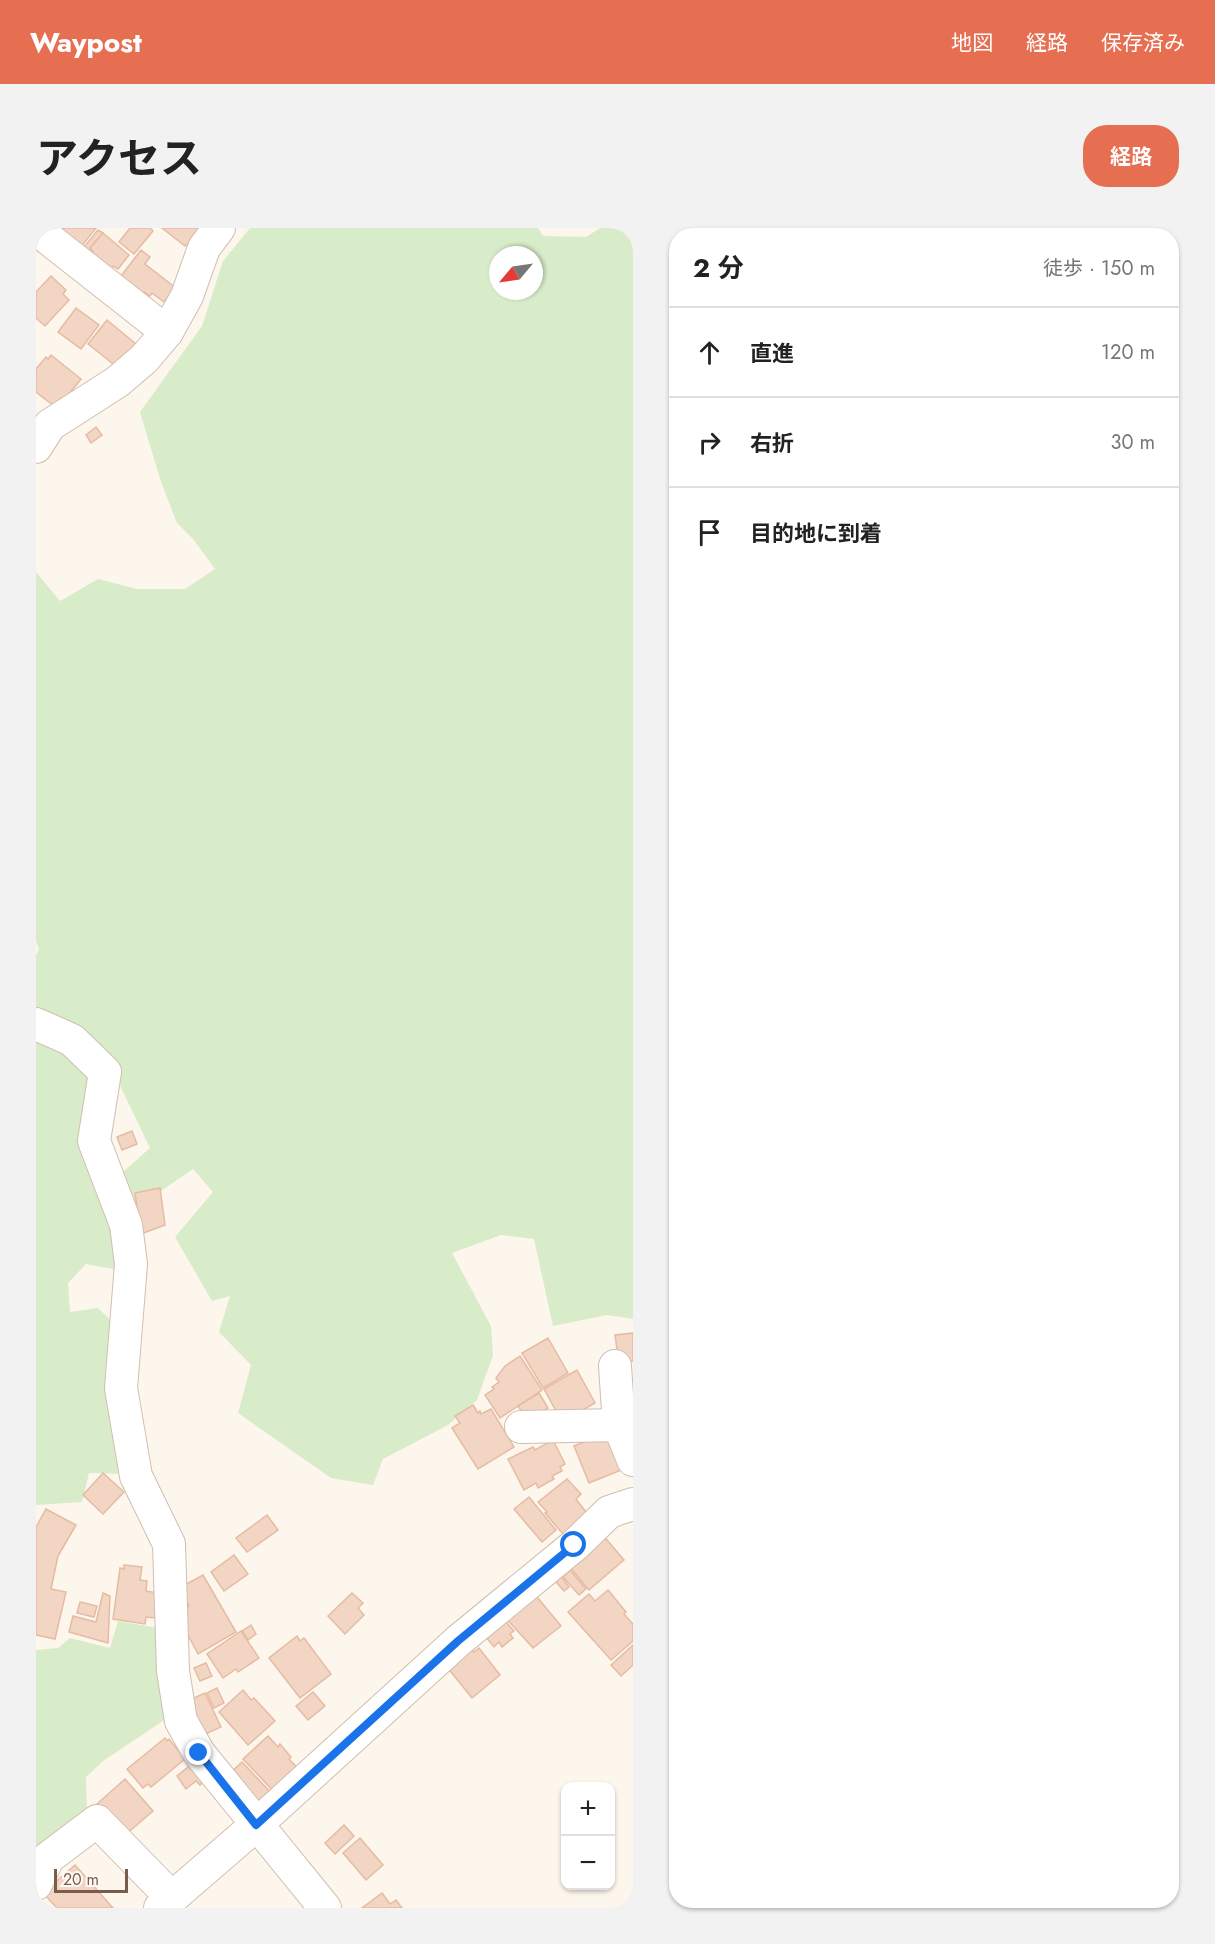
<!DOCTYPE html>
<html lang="ja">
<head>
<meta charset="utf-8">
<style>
  :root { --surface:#fff; --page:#f2f2f2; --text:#222; --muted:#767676; --line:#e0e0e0; --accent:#e76f51 }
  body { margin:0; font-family:Jost,"Noto Sans JP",sans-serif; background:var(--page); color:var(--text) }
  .controls { position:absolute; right:18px; bottom:18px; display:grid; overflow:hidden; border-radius:12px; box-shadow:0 2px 4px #0004 }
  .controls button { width:54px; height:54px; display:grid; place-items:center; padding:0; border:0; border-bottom:2px solid var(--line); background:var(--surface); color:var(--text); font:30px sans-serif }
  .compass { position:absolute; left:453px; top:18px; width:54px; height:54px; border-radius:50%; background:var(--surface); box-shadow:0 2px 4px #0004; rotate:241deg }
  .scale { position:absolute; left:18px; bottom:15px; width:74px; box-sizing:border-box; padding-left:6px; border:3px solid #7a5c4d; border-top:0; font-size:16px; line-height:21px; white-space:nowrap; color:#7a5c4d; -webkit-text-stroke:4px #fffaf3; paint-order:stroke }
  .stop { position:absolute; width:18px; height:18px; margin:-14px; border:4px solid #1a73e8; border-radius:50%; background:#fff }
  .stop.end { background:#1a73e8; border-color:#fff; box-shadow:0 2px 6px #0008 }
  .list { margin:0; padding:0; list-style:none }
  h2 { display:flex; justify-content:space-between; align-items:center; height:78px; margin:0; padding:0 24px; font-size:26px }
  h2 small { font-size:20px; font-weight:400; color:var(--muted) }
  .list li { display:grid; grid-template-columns:39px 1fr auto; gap:18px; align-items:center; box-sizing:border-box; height:90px; padding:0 24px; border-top:2px solid var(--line) }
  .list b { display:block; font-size:22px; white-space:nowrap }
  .list em { font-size:20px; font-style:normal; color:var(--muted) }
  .icon { flex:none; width:33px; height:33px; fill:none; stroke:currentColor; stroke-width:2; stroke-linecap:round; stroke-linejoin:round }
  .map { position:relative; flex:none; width:597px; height:1680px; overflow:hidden; border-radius:24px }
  header { display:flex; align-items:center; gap:36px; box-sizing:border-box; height:84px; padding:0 30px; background:var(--accent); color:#fff }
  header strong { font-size:28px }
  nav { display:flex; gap:33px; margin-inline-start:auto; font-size:21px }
  .intro { display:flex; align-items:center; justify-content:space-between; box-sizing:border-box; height:144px; padding:0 36px }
  h1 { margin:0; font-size:42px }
  .button { padding:15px 27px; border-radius:24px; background:var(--accent); color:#fff; font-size:21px; font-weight:700 }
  main { display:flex; gap:36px; padding:0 36px }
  aside { flex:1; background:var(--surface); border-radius:24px; box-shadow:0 2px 4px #0004 }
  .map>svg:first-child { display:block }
  .green { fill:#d8ecc9; fill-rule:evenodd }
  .building { fill:#f3d5c3; stroke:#e6bba3; stroke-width:1.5 }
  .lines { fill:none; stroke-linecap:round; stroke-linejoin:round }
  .minor-casing { stroke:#d1beb0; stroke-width:34 }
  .minor { stroke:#fff; stroke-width:32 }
  .route { stroke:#1a73e8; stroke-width:8 }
</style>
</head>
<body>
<header>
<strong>Waypost</strong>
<nav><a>地図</a><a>経路</a><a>保存済み</a></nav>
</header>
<div class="intro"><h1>アクセス</h1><a class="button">経路</a></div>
<main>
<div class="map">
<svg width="597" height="1680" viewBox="0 0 597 1680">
  <rect width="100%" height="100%" fill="#fdf6ec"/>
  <g class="green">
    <path d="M214,0H502L507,8L550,9L564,0H597V1091L571,1087L517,1098L498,1011L465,1007L416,1025L455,1098L457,1127L441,1172L412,1197L347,1231L337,1257L295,1250L202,1185L215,1137L183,1104L194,1068L176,1073L139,1009L177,964L157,941L94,984L78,952L114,920L78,845L52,812L0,780V727L3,721L0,713V344L24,373L62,351L101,361H149L179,341L157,311L141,295L125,254L104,184L166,98L187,33ZM462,27H498V63H462Z"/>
    <polygon points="0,800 63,844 79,991 82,1042 50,1036 32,1055 34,1084 62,1080 79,1097 93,1246 53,1245 46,1274 0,1277"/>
    <polygon points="82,1393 122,1400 136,1487 67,1533 50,1549 51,1583 0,1628 0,1422 22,1420 34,1410 74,1420"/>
  </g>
  <g class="building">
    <polygon points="19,0 60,0 45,19"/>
    <polygon points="94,0 114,0 117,3 98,26 83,14"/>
    <polygon points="126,0 168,0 157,21 152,15 149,18"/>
    <polygon points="62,2 67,5 54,20 57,23 52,30 44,24"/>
    <polygon points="67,5 93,27 82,41 77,38 73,43 54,27 57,23 54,20"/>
    <polygon points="105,22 114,29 109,36 140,60 128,74 116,65 114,68 108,64 104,70 82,52"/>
    <polygon points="15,48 30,62 27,66 33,72 9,98 0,90 0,64"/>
    <polygon points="40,80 63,97 45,121 22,104"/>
    <polygon points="71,92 100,116 81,139 52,116"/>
    <polygon points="15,127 45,151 28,172 25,170 18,178 0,164 0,141 10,129 12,131"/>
    <polygon points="60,199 66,207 55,215 50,207"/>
    <polygon points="96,903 101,916 86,922 81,909"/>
    <polygon points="124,960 129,997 105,1006 99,965"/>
    <polygon points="597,1105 597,1133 583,1135 579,1107"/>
    <polygon points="512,1110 532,1145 507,1160 486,1125"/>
    <polygon points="484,1128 506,1162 464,1190 449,1167 458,1161 456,1159 463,1154 460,1150 469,1138"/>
    <polygon points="541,1142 559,1175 526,1194 508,1161"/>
    <polygon points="503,1165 512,1180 492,1193 482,1178"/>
    <polygon points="437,1177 442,1185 444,1183 445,1186 455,1181 478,1219 442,1241 416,1200 424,1195 419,1188"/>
    <polygon points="570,1205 585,1242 553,1255 538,1218"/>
    <polygon points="517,1212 529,1236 524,1239 526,1243 516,1248 518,1251 502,1260 500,1255 488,1262 472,1231 497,1219 499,1222"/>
    <polygon points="67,1245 88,1264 67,1286 47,1267"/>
    <polygon points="531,1251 545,1266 540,1271 556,1292 533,1313 509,1285 511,1284 502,1274"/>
    <polygon points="493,1269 520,1302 506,1314 478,1281"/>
    <polygon points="10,1281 40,1297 22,1328 15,1361 30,1364 19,1411 0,1407 0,1299"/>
    <polygon points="231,1287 242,1302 211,1324 200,1310"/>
    <polygon points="565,1305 588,1332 553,1362 532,1337"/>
    <polygon points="198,1327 212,1346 188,1363 175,1344"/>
    <polygon points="88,1337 106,1339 104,1352 111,1353 110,1363 122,1365 119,1390 110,1389 109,1396 77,1391 84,1340 88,1341"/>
    <polygon points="534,1342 550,1361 543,1367 527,1349"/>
    <polygon points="522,1344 533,1359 528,1363 516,1349"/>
    <polygon points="167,1347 200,1404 162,1426 152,1407 143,1384 153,1378 143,1360"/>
    <polygon points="572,1362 590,1384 588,1386 597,1396 597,1413 575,1432 532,1384 553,1366 559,1373"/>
    <polygon points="496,1363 525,1398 497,1420 468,1388"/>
    <polygon points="67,1365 74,1368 72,1415 33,1404 37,1388 60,1394"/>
    <polygon points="316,1365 327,1375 322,1380 328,1387 309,1406 292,1388"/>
    <polygon points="44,1374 61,1378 58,1389 41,1385"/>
    <polygon points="465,1388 478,1403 474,1406 477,1410 466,1419 463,1414 458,1419 446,1404"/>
    <polygon points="215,1397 220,1406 212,1412 206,1403"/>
    <polygon points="205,1403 223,1430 202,1444 200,1441 187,1450 171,1426"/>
    <polygon points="261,1408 264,1413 268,1410 295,1446 264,1470 233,1430"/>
    <polygon points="597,1417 597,1437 585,1448 575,1437"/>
    <polygon points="434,1420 438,1424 443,1420 464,1447 436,1470 411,1439"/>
    <polygon points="170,1435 176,1448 164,1453 158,1440"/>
    <polygon points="181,1460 188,1475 178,1480 171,1465"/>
    <polygon points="207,1462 215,1472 218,1470 239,1493 212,1517 183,1484"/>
    <polygon points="277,1464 289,1478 272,1492 260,1478"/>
    <polygon points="169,1465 185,1499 163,1509 147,1475"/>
    <polygon points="232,1508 242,1519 244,1516 255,1529 253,1531 265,1544 240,1566 207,1531"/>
    <polygon points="129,1510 131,1513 133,1511 149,1531 115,1559 112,1556 107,1560 91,1541"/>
    <polygon points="206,1534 238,1568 223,1582 191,1548"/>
    <polygon points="156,1536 170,1552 164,1557 160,1553 150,1561 141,1548"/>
    <polygon points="89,1551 117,1583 88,1608 61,1576"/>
    <polygon points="308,1597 318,1608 299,1626 289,1615"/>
    <polygon points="324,1610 347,1637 330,1652 307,1625"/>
    <polygon points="39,1637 77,1680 21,1680 7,1665"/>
    <polygon points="346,1665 354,1676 360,1672 366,1680 326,1680"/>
  </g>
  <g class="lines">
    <g class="minor-casing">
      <g id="minor">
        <polyline points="0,1 131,104"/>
        <polyline points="0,219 14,197 81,154 108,131 131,104 151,68 168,20 183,0"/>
        <polyline points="0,796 36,812 69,844 58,913 90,997 95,1036 85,1160 100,1248 133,1316 137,1443 145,1493 163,1525 289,1680"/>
        <polyline points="579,1138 583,1197"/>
        <polyline points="485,1199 583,1197 597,1232"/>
        <polyline points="0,1656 12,1630 61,1593 136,1670"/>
        <polyline points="124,1680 220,1597 422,1413 539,1317 573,1284 597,1276"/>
      </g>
    </g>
    <use href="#minor" class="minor"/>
  </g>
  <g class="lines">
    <polyline class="route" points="163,1525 220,1597 422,1413 538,1317"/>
  </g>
</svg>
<div class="controls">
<button>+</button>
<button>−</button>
</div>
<svg class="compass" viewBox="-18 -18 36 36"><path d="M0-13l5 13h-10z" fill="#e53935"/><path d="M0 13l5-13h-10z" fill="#767676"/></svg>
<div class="scale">20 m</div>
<div class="stop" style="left:538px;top:1317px"></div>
<div class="stop end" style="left:163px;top:1525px"></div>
</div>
<aside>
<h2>2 分<small>徒歩 · 150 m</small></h2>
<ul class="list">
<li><svg class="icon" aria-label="ahead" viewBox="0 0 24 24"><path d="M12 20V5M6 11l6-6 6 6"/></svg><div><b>直進</b></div><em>120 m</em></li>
<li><svg class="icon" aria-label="right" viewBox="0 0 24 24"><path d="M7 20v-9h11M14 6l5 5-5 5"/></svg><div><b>右折</b></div><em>30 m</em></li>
<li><svg class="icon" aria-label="arrive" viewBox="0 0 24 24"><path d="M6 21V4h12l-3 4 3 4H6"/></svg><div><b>目的地に到着</b></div></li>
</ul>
</aside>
</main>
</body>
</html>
